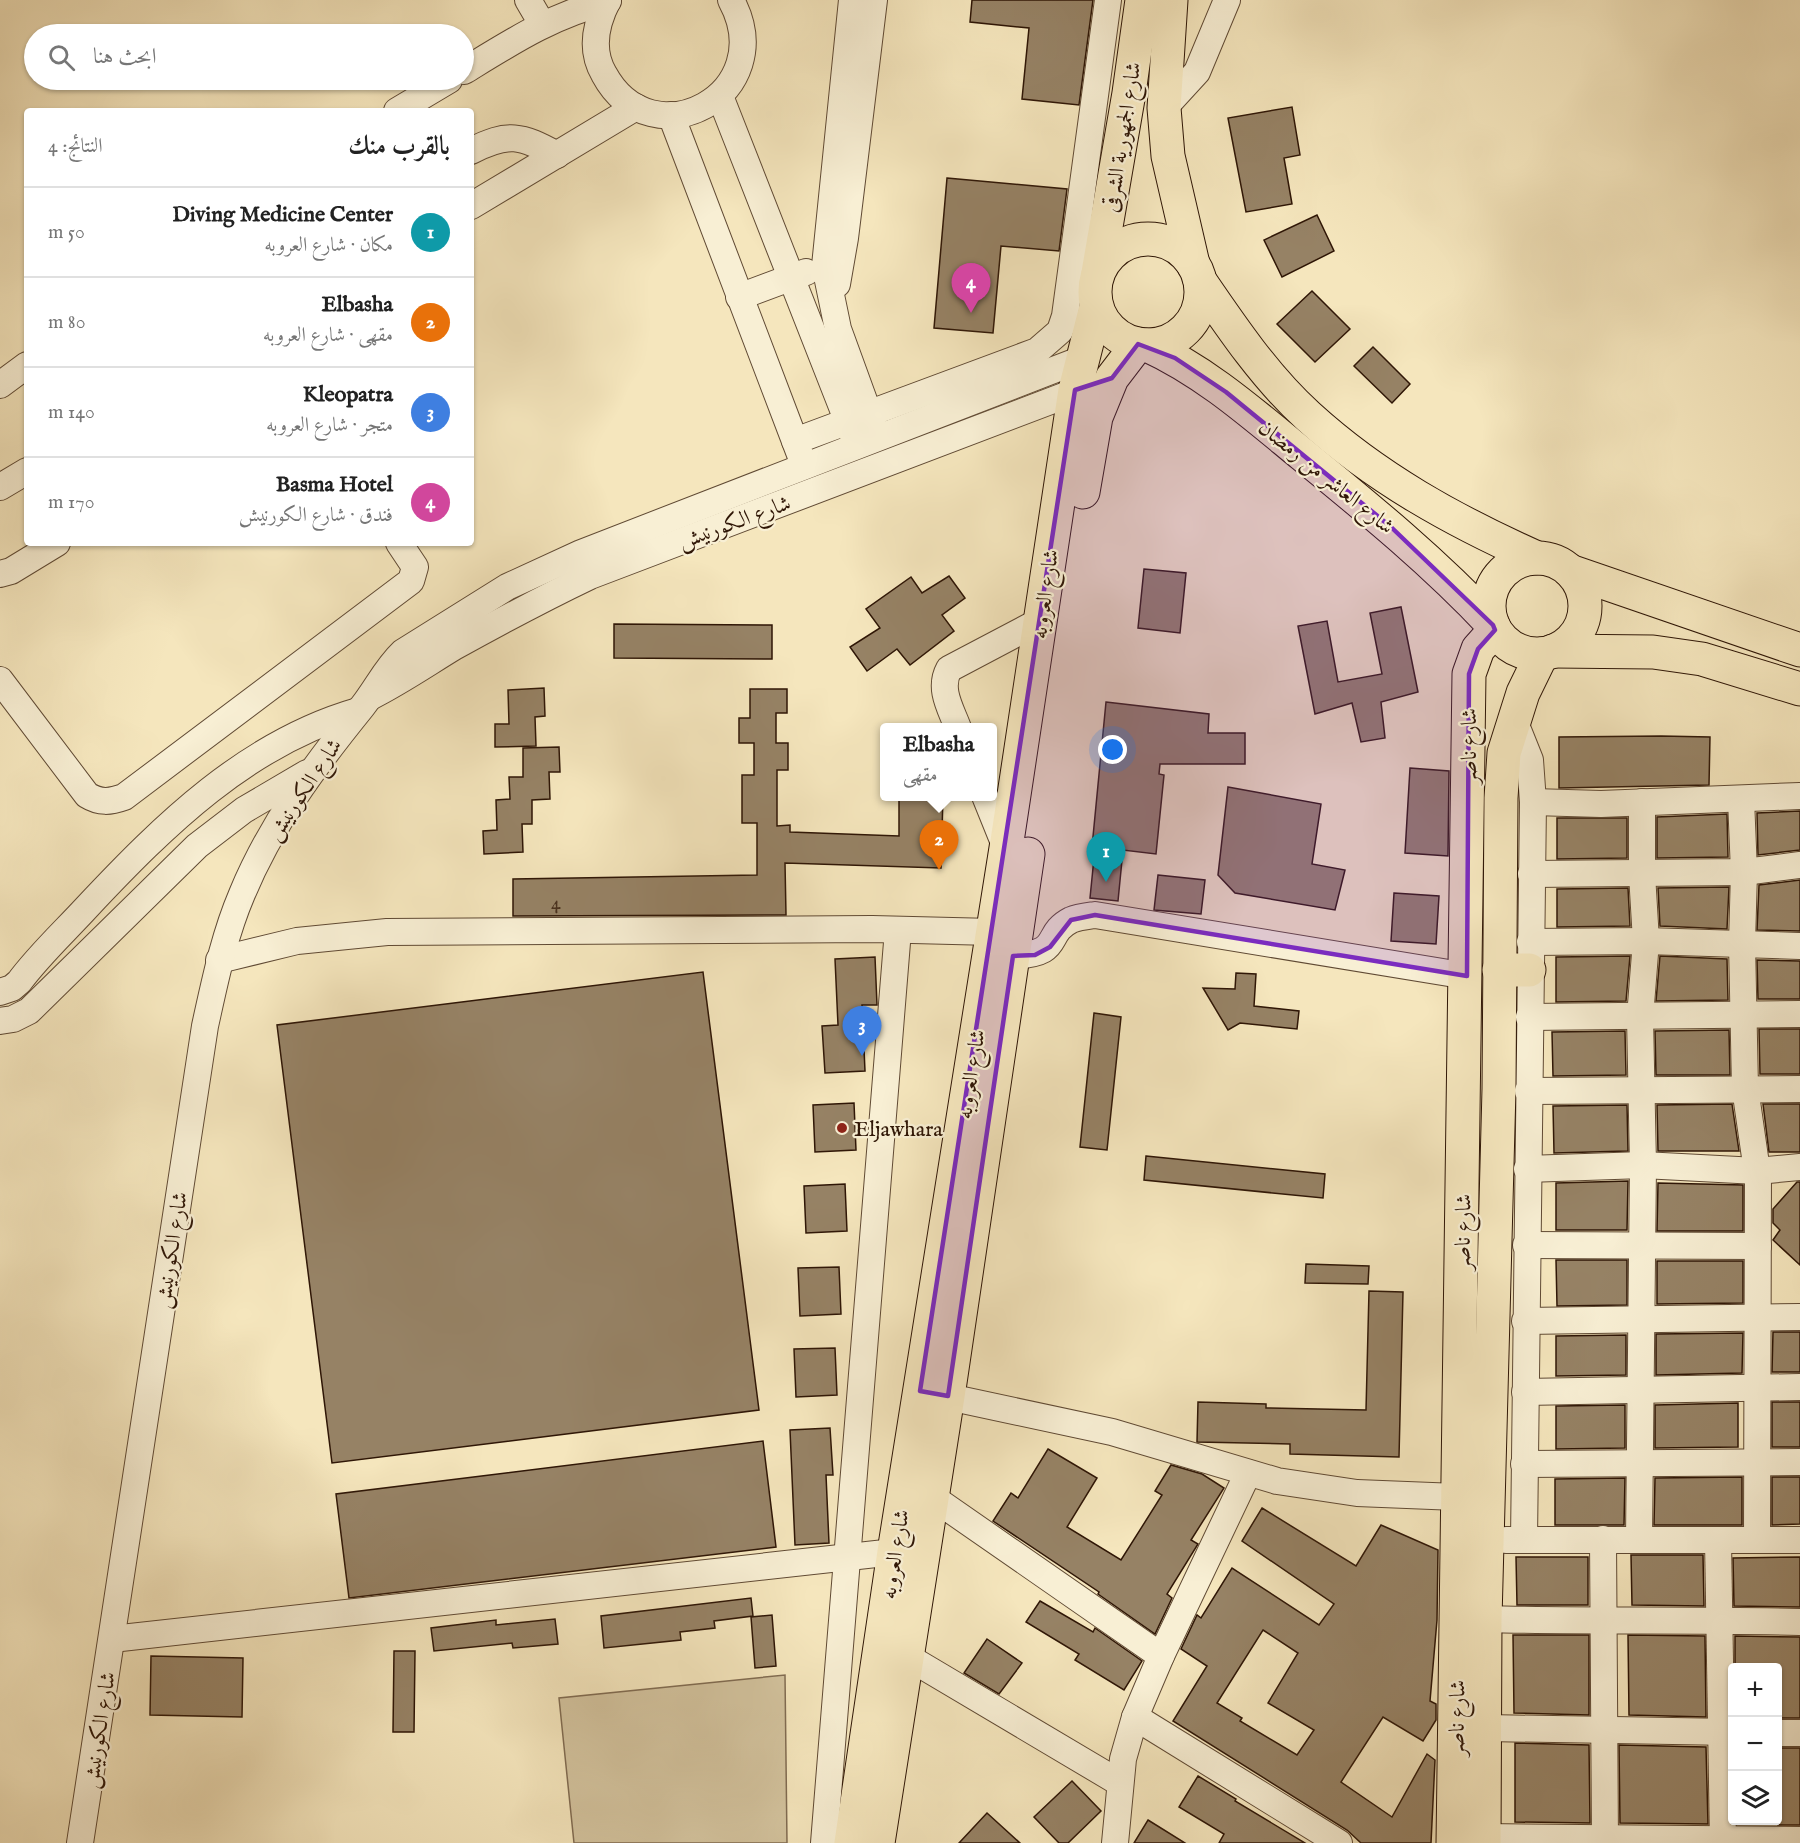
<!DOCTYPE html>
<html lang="ar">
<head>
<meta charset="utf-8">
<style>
  :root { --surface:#fff; --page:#f6f6f6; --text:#222; --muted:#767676; --line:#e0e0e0; --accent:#7c3aed }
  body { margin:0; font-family:"IM FELL English",Amiri,serif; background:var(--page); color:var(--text); direction:rtl }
  .controls { position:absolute; right:18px; bottom:18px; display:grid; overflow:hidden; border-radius:6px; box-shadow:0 2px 4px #0004 }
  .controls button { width:54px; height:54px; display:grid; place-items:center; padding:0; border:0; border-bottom:2px solid var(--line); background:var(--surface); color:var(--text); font:30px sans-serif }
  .you { position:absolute; left:1113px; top:750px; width:21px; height:21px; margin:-15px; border:4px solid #fff; border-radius:50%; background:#1a73e8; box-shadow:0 0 0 9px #1a73e833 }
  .badge { display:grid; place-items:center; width:39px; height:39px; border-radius:50%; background:var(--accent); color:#fff; font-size:20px; font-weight:700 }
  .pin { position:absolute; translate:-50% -50px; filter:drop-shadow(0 2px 3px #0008) }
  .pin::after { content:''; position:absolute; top:32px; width:21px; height:18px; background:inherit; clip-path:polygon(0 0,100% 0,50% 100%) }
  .popup { position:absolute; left:880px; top:723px; width:117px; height:78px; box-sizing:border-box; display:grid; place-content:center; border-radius:6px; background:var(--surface); filter:drop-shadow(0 2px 4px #0005); font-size:20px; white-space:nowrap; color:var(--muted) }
  .popup b { font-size:22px; color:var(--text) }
  .popup::after { content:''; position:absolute; left:50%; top:100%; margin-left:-12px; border:12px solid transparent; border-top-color:var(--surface) }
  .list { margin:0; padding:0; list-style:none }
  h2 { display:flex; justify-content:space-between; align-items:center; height:78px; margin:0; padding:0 24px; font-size:26px }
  h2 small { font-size:20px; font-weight:400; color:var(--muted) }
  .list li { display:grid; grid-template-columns:39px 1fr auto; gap:18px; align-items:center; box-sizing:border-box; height:90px; padding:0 24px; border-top:2px solid var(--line) }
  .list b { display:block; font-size:22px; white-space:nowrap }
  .list p { margin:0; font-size:20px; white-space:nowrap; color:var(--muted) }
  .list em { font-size:20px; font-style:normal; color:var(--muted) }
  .icon { flex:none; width:33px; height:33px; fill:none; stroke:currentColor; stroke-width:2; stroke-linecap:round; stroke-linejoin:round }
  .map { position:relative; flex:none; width:1800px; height:1843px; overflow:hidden; direction:ltr }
  .search { position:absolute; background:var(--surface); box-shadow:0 2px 4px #0004; left:24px; top:24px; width:450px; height:66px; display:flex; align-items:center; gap:15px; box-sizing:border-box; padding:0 21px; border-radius:33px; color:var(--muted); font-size:22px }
  .panel { position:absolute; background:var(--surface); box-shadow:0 2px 4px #0004; left:24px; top:108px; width:450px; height:438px; border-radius:6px; direction:rtl }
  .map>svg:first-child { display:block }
  .green { fill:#d3c39e; stroke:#816c52; stroke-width:1.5 }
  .building { fill:#968265; stroke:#2f1606; stroke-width:1.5; fill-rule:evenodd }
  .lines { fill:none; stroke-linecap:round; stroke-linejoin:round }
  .minor-casing { stroke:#604a34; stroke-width:28 }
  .major-casing { stroke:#2f1606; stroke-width:35 }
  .minor { stroke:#f8efd4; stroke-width:26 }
  .major { stroke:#f5e6bd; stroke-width:33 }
  .marked { fill:#7b2cbf; fill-opacity:0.2; stroke:#7b2cbf; stroke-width:4.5; stroke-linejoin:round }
  .poi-dot { fill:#8f2418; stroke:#f8efd4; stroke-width:2 }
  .labels { text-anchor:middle; stroke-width:4.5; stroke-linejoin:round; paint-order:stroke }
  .number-label { font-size:20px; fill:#49311e }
  .street-label { font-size:22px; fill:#2f1606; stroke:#f8efd4 }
  .poi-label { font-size:22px; fill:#2f1606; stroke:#f8efd4; text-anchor:start }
</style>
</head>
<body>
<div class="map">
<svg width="1800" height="1843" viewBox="0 0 1800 1843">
  <rect width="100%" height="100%" fill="#f5e6bd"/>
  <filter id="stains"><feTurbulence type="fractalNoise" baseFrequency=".00333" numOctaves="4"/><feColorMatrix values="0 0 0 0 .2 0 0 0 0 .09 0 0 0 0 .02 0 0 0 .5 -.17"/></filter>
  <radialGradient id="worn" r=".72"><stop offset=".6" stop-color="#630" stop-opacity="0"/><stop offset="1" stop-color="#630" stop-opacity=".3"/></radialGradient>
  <polygon class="green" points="785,1675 787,1843 574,1843 559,1698"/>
  <g class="building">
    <polygon points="972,0 1093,0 1079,105 1022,99 1029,28 970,22"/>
    <polygon points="1292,107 1300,155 1284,158 1292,204 1246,212 1228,118"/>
    <polygon points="947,178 1067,189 1059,251 1001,246 993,333 934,328"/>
    <polygon points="1317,215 1334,251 1282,277 1264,240"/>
    <polygon points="1312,291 1350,329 1315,362 1277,324"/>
    <polygon points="1373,347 1410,384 1392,403 1354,366"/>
    <polygon points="1144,569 1186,573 1180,633 1138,628"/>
    <polygon points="949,576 965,598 942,615 954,631 910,665 897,649 867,671 850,647 880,628 866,609 911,577 922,593"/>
    <polygon points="1401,607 1418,692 1381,702 1385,738 1361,742 1352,703 1315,714 1298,626 1327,621 1338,682 1382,674 1370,613"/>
    <polygon points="614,624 772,625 772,659 614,658"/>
    <polygon points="544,688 545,716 535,717 536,746 495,747 495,724 509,724 508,690"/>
    <polygon points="750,689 787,689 787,713 776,713 776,743 788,743 788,770 777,770 777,826 790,825 790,832 899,836 899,796 943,796 941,868 785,863 786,915 513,916 513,879 757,875 757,823 742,823 742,775 754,775 754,743 739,743 739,718 750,718"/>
    <polygon points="1106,702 1209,714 1208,733 1245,733 1245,764 1160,764 1159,774 1164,775 1156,854 1123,850 1118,901 1090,898 1095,848 1092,847"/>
    <polygon points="1661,736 1710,737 1709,785 1559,788 1559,737"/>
    <polygon points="559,747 560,772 549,772 550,799 532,800 532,824 522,824 523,852 484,854 483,831 497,830 496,800 510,799 509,777 523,777 523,748"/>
    <polygon points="1410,768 1449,771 1448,856 1405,853"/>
    <polygon points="1228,787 1321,804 1312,864 1345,870 1335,910 1235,893 1218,875"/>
    <polygon points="1800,811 1800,850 1758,855 1757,813"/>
    <polygon points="1727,814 1728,857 1657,858 1657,817"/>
    <polygon points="1557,818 1627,818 1627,858 1557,859"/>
    <polygon points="1158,875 1205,880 1201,914 1154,910"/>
    <polygon points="1800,880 1800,931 1757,930 1759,885"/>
    <polygon points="1729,887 1727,929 1660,926 1658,888"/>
    <polygon points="1628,888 1630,926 1557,927 1557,889"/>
    <polygon points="1394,893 1439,896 1436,944 1391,941"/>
    <polygon points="1630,956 1626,1001 1556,1002 1556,957"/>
    <polygon points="1660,956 1727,959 1728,1000 1656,1001"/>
    <polygon points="875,957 877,1005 862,1005 865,1071 825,1073 822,1026 838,1025 835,959"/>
    <polygon points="1757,960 1800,961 1800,999 1758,999"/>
    <polygon points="703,972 759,1410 332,1463 277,1025"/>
    <polygon points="1236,973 1256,974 1254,1006 1299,1011 1297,1029 1240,1023 1228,1030 1203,988 1235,989"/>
    <polygon points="1094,1013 1121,1017 1107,1150 1080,1147"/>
    <polygon points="1759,1029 1800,1029 1800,1074 1760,1074"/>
    <polygon points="1729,1030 1730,1075 1656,1075 1655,1031"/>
    <polygon points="1625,1031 1626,1075 1553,1076 1552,1032"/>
    <polygon points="854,1103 856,1150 815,1152 813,1105"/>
    <polygon points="1732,1104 1739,1151 1658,1151 1657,1105"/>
    <polygon points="1763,1104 1800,1104 1800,1152 1769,1152"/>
    <polygon points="1627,1105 1628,1151 1554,1153 1553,1106"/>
    <polygon points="1146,1156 1325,1174 1323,1198 1144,1180"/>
    <polygon points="1628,1181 1627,1230 1556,1230 1556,1183"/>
    <polygon points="1797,1182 1800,1182 1800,1265 1773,1240 1780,1230 1773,1223 1773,1209"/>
    <polygon points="1658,1183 1743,1185 1743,1231 1657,1231"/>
    <polygon points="845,1184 847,1231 806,1233 804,1186"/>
    <polygon points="1556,1260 1627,1260 1627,1305 1557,1306"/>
    <polygon points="1657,1261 1743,1261 1743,1303 1657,1304"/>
    <polygon points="1306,1264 1369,1266 1368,1284 1305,1283"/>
    <polygon points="839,1267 841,1314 800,1316 798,1268"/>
    <polygon points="1369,1291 1403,1292 1399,1457 1290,1454 1290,1444 1197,1442 1198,1402 1266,1404 1266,1408 1366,1410"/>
    <polygon points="1773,1332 1800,1332 1800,1372 1772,1372"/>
    <polygon points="1743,1333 1742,1373 1656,1375 1656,1334"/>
    <polygon points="1626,1335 1626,1375 1556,1376 1556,1336"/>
    <polygon points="835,1348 837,1395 796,1397 794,1349"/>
    <rect x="1772" y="1402" width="28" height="45"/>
    <polygon points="1738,1403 1738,1447 1655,1448 1655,1405"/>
    <polygon points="1625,1405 1625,1448 1556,1449 1556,1406"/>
    <polygon points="830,1428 833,1475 826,1475 829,1543 795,1545 790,1430"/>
    <polygon points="763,1441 776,1547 349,1598 336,1494"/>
    <polygon points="1048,1449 1097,1478 1067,1527 1121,1560 1162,1495 1155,1491 1171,1465 1202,1474 1224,1488 1191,1540 1198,1544 1167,1594 1172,1598 1155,1634 1098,1594 1099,1592 993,1521 1011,1493 1018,1498"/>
    <polygon points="1742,1477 1742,1525 1654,1525 1655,1478"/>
    <polygon points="1772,1477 1800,1477 1800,1524 1772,1525"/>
    <polygon points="1625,1478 1624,1525 1555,1525 1555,1479"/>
    <path d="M1262,1508L1356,1566L1381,1525L1438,1550L1437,1620L1430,1701L1436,1704V1720L1423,1741L1383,1717L1341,1782L1392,1817L1427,1754L1435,1760L1431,1843H1361L1347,1830L1173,1721L1207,1666L1181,1649L1197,1615L1201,1618L1232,1568L1319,1625L1334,1604L1242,1541ZM1263,1630L1298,1653L1268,1703L1314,1730L1297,1755L1240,1721L1242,1718L1217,1703Z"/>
    <polygon points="1631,1555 1703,1555 1704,1606 1632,1605"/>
    <polygon points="1516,1557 1588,1557 1588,1605 1517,1605"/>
    <polygon points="1800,1557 1800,1607 1734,1606 1733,1558"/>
    <polygon points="751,1598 753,1616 714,1621 715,1628 680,1632 681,1640 604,1648 601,1616"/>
    <polygon points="1040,1601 1093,1632 1095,1628 1142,1661 1124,1690 1075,1660 1079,1654 1026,1622"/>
    <polygon points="772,1615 776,1666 755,1668 751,1617"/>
    <polygon points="555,1619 558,1644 513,1648 512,1643 434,1651 431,1628 496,1620 496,1625"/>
    <polygon points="1513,1635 1589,1635 1589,1715 1514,1713"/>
    <polygon points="1628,1635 1705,1636 1706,1717 1629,1715"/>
    <polygon points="1735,1636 1800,1637 1800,1718 1778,1718 1778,1668 1735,1668"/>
    <polygon points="987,1639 1022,1663 999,1694 964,1673"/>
    <polygon points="394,1651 415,1651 414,1732 393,1732"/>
    <polygon points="151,1656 243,1658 242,1717 150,1715"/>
    <polygon points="1515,1743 1589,1745 1590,1823 1515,1822"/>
    <polygon points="1619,1745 1706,1747 1708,1824 1620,1823"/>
    <rect x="1778" y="1748" width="22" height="77"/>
    <polygon points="1198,1776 1236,1799 1235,1801 1305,1843 1219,1843 1224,1834 1179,1807"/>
    <polygon points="1072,1781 1101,1811 1068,1843 1059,1843 1034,1817"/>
    <polygon points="987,1813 1020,1843 959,1843"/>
    <polygon points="1148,1820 1185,1843 1134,1843"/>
  </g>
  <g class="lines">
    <g class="minor-casing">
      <g id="minor">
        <polyline points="528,0 542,24"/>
        <path d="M608,0C596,23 590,50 604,74C652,163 782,94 731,0"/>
        <polyline points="852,0 825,266 838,329 874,428"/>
        <path d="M464,71C513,41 551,16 608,1"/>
        <polyline points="720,96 853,435"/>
        <polyline points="1164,108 1197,72 1227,0"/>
        <polyline points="397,111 449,80"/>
        <polyline points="671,115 801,457"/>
        <path d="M471,151C508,132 521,135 557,155"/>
        <polyline points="471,206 636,107"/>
        <polyline points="837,284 845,238 874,0"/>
        <polyline points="739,297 806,272"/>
        <polyline points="0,385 27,365"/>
        <polyline points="795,441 1037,351 1060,331 1065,316 1108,0"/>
        <polyline points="0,487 27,471"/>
        <polyline points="0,574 11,571 57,543"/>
        <path d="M0,680L87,795C100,803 110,802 124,797L411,581L415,567L399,543"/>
        <path d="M370,697C400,682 426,664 454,647C499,622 544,598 590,576L1090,386"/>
        <polyline points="1514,720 1530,760 1533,802 1524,1540"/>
        <path d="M958,728C951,709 938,689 949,669L1040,621"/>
        <polyline points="985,796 1006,848"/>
        <polyline points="1741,799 1744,872 1742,943 1745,1088 1757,1171"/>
        <polyline points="1533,802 1601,804 1800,796"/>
        <polyline points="1531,874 1744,872 1800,865"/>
        <polyline points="1530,942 1646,941 1800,946"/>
        <path d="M1013,956C1065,953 1042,935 1071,920C1078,917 1088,916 1095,915L1467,976"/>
        <polyline points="219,960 297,941 387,932 872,929 993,932"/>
        <path d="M0,992L12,988L19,982C39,955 64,932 87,907C164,825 247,743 358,711"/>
        <polyline points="1529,1017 1800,1014"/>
        <polyline points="0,1021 13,1019 29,1011 197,846 244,810 307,773"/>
        <polyline points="1528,1091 1800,1089"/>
        <polyline points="1527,1169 1643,1165 1757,1171 1800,1167"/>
        <polyline points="1526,1245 1758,1246"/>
        <polyline points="1525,1321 1800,1317"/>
        <polyline points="1525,1392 1800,1387"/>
        <polyline points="930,1393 1112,1432 1277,1481 1357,1493 1457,1497"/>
        <polyline points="1524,1464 1800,1462"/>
        <polyline points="932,1497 1161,1656"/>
        <polyline points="1603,1539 1605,1843"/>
        <polyline points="1639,1539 1643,1165 1640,1017 1646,941 1642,874 1642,802"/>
        <polyline points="1506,1540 1800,1540"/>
        <polyline points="1718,1540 1723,1843"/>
        <polyline points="1757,1540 1758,1170"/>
        <path d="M1485,1619C1590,1622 1695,1619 1800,1622"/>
        <polyline points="112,1639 894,1552"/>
        <polyline points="906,1656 1120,1783"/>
        <polyline points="1135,1717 1339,1843"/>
        <polyline points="1486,1728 1732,1732"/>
        <polyline points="1778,1733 1800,1733"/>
        <polyline points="1484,1837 1800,1840"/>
        <path d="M80,1843L205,1026C215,981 224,936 242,894C271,824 315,765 362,707C377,688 386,668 403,652L507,587L581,553L1082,359"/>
        <polyline points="824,1843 898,930"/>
        <polyline points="1115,1843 1123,1759 1135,1717 1161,1656 1248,1473"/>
      </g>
    </g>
    <g class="major-casing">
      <g id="major">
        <polyline points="1171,0 1164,108 1168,156 1193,264"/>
        <circle cx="1148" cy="292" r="53"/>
        <polyline points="1098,273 1129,93 1142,0"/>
        <path d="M1200,281C1232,328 1266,378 1308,416C1376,478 1454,521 1537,558"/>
        <path d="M1147,345C1206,372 1253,414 1303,455C1369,509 1434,562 1493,625"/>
        <polyline points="1083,492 1096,417 1112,378 1138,344"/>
        <circle cx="1537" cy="606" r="48"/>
        <polyline points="1570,571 1800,650"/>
        <polyline points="1553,651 1653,652 1702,659 1800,689"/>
        <polyline points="1499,970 1529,970"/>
        <polyline points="851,1843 894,1552 1006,848 1075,390 1096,307"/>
        <polyline points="878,1843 948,1396 1028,854"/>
        <polyline points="1453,1843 1469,674 1478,649 1495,630"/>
        <polyline points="1484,1843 1485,1619 1499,1089 1501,798 1504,753 1523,693 1542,654"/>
      </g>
    </g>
    <use href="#minor" class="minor"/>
    <use href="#major" class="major"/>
  </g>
  <path class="marked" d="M1138,344L1175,358L1226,392L1391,527L1493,625L1495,630L1478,649L1469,674L1467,976L1095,915L1071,920L1050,947L1035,955L1013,956L948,1396L920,1391L1075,390L1112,378Z"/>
  <circle class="poi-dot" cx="842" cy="1128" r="6"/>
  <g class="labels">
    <g class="number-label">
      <text x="556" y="909">4</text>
    </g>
    <g class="street-label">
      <text transform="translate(1121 137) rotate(-81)" y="8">شارع الجمهورية الشرقى</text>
      <text transform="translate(1327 476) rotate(39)" y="8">شارع العاشر من رمضان</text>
      <text transform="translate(734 521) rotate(-20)" y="8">شارع الكورنيش</text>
      <text transform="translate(1044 594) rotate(-82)" y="8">شارع العروبه</text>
      <text transform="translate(1468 746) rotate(-90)" y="8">شارع ناصر</text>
      <text transform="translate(303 789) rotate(-56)" y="8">شارع الكورنيش</text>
      <text transform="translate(970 1074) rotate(-81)" y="8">شارع العروبه</text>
      <text transform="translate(1462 1232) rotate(-89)" y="8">شارع ناصر</text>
      <text transform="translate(170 1250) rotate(-81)" y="8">شارع الكورنيش</text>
      <text transform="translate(894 1554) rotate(-81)" y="8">شارع العروبه</text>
      <text transform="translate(1456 1718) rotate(-89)" y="8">شارع ناصر</text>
      <text transform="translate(98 1730) rotate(-81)" y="8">شارع الكورنيش</text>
    </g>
    <g class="poi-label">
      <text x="854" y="1136">Eljawhara</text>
    </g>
  </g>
  <rect width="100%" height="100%" filter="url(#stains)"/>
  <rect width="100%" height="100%" fill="url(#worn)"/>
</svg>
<div class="controls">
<button>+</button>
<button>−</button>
<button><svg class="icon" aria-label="layers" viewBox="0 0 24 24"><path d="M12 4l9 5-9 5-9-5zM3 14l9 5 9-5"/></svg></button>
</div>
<div class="you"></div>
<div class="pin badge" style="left:1106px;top:882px;background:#0f9aa8">1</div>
<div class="pin badge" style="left:939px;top:870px;background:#e8710a">2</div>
<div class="popup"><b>Elbasha</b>مقهى</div>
<div class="pin badge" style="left:862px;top:1056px;background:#3f7fe0">3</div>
<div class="pin badge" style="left:971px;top:313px;background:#d1479c">4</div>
<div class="search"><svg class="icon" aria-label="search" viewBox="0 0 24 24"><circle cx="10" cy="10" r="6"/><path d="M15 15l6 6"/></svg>ابحث هنا</div>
<section class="panel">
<h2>بالقرب منك<small>النتائج: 4</small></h2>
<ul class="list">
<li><span class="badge" style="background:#0f9aa8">1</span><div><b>Diving Medicine Center</b><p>مكان · شارع العروبه</p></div><em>50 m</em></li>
<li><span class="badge" style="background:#e8710a">2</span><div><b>Elbasha</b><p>مقهى · شارع العروبه</p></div><em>80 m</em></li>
<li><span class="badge" style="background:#3f7fe0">3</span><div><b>Kleopatra</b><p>متجر · شارع العروبه</p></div><em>140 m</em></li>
<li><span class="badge" style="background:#d1479c">4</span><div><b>Basma Hotel</b><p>فندق · شارع الكورنيش</p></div><em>170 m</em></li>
</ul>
</section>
</div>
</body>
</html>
